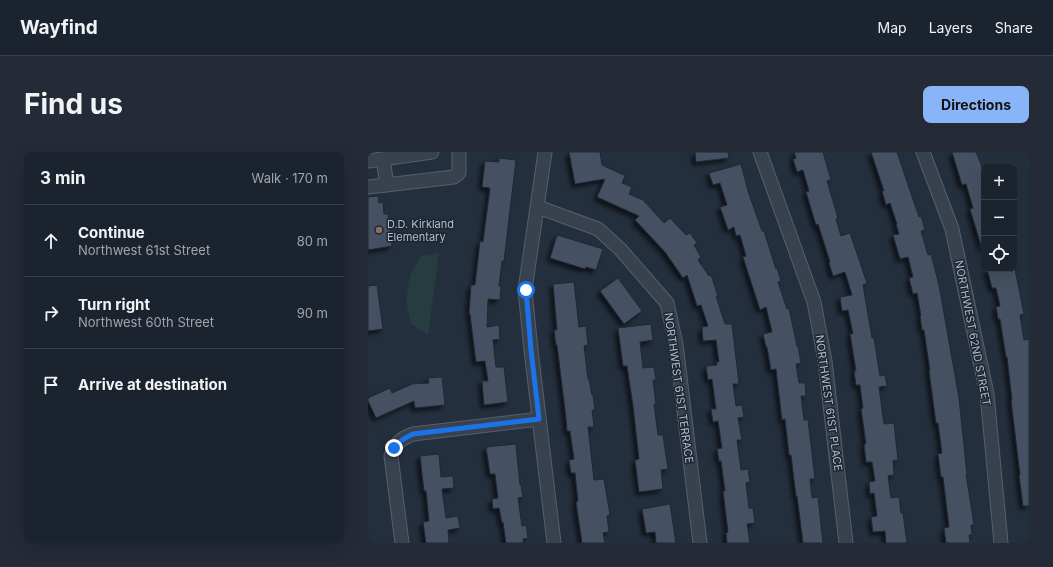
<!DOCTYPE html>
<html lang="en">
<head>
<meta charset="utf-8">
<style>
  :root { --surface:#1b232e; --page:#242b36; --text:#f1f3f6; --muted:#a0a4aa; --line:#39404a; --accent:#8ab4f8 }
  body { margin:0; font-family:Inter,sans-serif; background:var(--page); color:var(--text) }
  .controls { position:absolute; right:12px; top:12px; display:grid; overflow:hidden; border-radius:8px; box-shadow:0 4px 16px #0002 }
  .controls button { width:36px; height:36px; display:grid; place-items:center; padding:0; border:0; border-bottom:1px solid var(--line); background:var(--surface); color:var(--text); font:20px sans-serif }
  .stop { position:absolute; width:12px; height:12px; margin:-9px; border:3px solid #1a73e8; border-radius:50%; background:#fff }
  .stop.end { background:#1a73e8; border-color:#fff; box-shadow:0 1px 4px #0008 }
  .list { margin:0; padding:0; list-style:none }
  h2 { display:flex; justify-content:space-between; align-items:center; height:52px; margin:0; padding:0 16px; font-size:17px }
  h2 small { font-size:13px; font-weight:400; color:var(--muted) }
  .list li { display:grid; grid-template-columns:26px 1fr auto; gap:12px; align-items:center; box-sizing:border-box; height:72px; padding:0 16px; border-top:1px solid var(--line) }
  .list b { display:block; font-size:15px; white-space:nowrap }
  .list p { margin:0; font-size:13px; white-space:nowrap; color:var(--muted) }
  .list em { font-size:13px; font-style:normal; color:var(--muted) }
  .icon { flex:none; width:22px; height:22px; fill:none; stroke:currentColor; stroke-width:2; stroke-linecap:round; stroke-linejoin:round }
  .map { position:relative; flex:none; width:661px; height:391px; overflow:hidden; border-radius:8px }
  header { display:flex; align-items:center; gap:24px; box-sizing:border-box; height:56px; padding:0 20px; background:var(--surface); border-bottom:1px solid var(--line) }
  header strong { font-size:19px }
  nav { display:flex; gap:22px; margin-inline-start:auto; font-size:14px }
  .intro { display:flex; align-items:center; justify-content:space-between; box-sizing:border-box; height:96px; padding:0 24px }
  h1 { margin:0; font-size:28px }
  .button { padding:10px 18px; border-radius:8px; background:var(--accent); color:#111; font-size:14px; font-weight:700 }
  main { display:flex; gap:24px; padding:0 24px }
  aside { flex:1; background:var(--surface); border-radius:8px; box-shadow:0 4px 16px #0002 }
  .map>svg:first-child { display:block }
  .green { fill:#263c3f }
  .building { fill:#455162; stroke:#1f2835; filter:url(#shadow) }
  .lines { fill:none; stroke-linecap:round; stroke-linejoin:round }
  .minor-casing { stroke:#565f6c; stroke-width:15 }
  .minor { stroke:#38414e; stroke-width:13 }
  .route { stroke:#1a73e8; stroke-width:5 }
  .education-dot { fill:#8d6e63; stroke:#1d2633; stroke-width:1.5 }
  .labels { text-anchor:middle; stroke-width:3; stroke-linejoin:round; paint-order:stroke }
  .poi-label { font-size:11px; fill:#b4bcc9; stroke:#1d2633; text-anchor:start }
  .street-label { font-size:11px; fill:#b4bcc9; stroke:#1d2633 }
</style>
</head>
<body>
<header>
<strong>Wayfind</strong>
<nav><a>Map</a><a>Layers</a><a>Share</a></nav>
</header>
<div class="intro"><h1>Find us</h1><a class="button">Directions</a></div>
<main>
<aside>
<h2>3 min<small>Walk · 170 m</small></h2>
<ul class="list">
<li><svg class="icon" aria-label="ahead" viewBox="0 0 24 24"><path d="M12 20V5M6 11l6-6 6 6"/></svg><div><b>Continue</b><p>Northwest 61st Street</p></div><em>80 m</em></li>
<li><svg class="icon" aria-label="right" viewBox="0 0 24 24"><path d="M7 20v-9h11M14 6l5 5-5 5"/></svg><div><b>Turn right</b><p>Northwest 60th Street</p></div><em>90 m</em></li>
<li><svg class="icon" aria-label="arrive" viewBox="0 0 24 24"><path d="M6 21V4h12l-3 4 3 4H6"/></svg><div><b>Arrive at destination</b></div></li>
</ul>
</aside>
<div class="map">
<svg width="661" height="391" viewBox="0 0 661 391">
  <defs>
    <filter id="shadow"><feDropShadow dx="-3.5" dy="3.5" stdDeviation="2" flood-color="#0009"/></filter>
  </defs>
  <rect width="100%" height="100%" fill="#242f3e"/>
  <polygon class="green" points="71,101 60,183 43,172 38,149 42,123 53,104"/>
  <g class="building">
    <polygon points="201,0 232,0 234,13 258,24 257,24 254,31 264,35 261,42 275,48 296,71 302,66 318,83 322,81 329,91 326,93 333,105 330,108 341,124 343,123 350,144 348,144 357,172 364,172 371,232 365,232 368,254 374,253 376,265 370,266 374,288 369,288 373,318 380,317 382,330 378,331 381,356 385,356 387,371 379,372 382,391 359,391 358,381 360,380 355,339 357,339 353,309 351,309 349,297 354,296 350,269 345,270 343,257 348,257 344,227 340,228 338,214 349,213 348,210 351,210 348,188 335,189 334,175 340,174 333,153 329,154 319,123 315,126 297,100 267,68 271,64 229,45 237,27 207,32"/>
    <polygon points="327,0 360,0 361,6 328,10"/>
    <polygon points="426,0 455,0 463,28 459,29 470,66 468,67 473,84 482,81 499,131 495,133 504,186 506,186 512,224 517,223 519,234 511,235 516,272 526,271 530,308 525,309 526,323 520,324 523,346 531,345 533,361 535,361 539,391 518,391 517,379 505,380 503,365 509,364 506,341 502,342 501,330 507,329 504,310 498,310 496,292 498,292 493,257 495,256 492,233 488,233 486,219 488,219 482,182 485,182 480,158 474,159 472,145 484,143 477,120 465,124 461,111 462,110 450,72 448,73 438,40 441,39 435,18 429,20 425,7 428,6"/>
    <polygon points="503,0 529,0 551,65 553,64 557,78 553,79 560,103 563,102 571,133 591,246 599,322 598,322 604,360 606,373 603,373 604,383 601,383 602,391 578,391 576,376 581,375 575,325 573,325 570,302 574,301 570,271 568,271 561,219 562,219 556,178 554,178 552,164 553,164 549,141 545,142 541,126 545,125 540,105 532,107 525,83 531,82 528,72 529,72 522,51 518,53 514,39 516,39"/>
    <polygon points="584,0 608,0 613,12 616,24 616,97 614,97 602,57 605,56 598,32 594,33"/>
    <polygon points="131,6 148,8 136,109 134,109 131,134 133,135 132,148 120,147 119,175 131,173 132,187 125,188 128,215 136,215 140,250 116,253 114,229 120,229 117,209 108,210 102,162 101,162 103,133 107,133 112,89 115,90 122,36 114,35 117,9 131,10"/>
    <polygon points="373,12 380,39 394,79 396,79 408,117 409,116 413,129 410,130 419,157 421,156 429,194 430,194 433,211 428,212 431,231 437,231 438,244 433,244 436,268 440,268 444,301 447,327 442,327 444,346 450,345 455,391 435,391 429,344 428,344 423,303 421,303 417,267 414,268 408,217 403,218 399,195 398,195 395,182 404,180 398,155 392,158 375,105 378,104 372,83 368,84 366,75 360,78 352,55 359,53 352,31 345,33 341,21"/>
    <polygon points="10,44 11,51 15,50 16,62 20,62 24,94 0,98 0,45"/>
    <polygon points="189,83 235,97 228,118 218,115 217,117 182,106"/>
    <polygon points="619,117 647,117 656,162 652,163 656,188 661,187 661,354 655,354 651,323 652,323 643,248 644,248 639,205 638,205 632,167 630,167 628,155 632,154 628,136 624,136"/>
    <polygon points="250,126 274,159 256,172 232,139"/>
    <polygon points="206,130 211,175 218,174 220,193 216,194 220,227 221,227 224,243 225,243 227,258 224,258 226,275 220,275 226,328 236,327 242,363 239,364 241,380 235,381 237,391 214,391 208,350 210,349 207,321 203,321 201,308 206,307 202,279 199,279 198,266 189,193 188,193 186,178 189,178 185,132"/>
    <polygon points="9,133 15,177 0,179 0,134"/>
    <polygon points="283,172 285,188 272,190 275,216 286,215 288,228 285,228 288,252 286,252 290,283 295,283 300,317 293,318 295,337 271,340 267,308 271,307 265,254 259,214 255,214 250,176"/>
    <polygon points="74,225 77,253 47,256 46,249 8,266 0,249 0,246 22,236 24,241 44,232 61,231 60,226"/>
    <polygon points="148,292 152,333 153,333 155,345 150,346 154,374 158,373 160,386 155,387 155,391 138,391 135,370 134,371 131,356 125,357 124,347 130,346 127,322 122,322 118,295"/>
    <polygon points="71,302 73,325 85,324 86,336 74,337 78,366 90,364 92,376 80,378 81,391 58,391 55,370 61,369 58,339 56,339 52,304"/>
    <polygon points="302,352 308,391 288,391 287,380 278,381 274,357"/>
  </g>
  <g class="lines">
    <g class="minor-casing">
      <g id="minor">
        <polyline points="177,0 157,138 163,198 186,391"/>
        <polyline points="392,0 446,150 457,209 478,391"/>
        <polyline points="555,0 584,77 619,242 633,391"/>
        <polyline points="15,7 19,33"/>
        <polyline points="0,9 64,0"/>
        <polyline points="0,35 86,25 91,21 91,0"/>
        <polyline points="170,55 230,77 252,97 299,151 308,192 332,391"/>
        <path d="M34,391L23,304C28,291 32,287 45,282L171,267"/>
      </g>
    </g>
    <use href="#minor" class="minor"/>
  </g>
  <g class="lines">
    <path class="route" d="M26,296C31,289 37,286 45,282L171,267L163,198L158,138"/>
  </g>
  <circle class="education-dot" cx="11" cy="78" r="4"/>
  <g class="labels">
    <g class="poi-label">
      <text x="19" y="76">D.D. Kirkland<tspan x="19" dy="13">Elementary</tspan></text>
    </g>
    <g class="street-label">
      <text transform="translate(605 181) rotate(79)" y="4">NORTHWEST 62ND STREET</text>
      <text transform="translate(311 236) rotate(82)" y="4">NORTHWEST 61ST TERRACE</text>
      <text transform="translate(461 251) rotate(82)" y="4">NORTHWEST 61ST PLACE</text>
    </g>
  </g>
</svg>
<div class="controls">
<button>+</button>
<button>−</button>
<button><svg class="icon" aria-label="locate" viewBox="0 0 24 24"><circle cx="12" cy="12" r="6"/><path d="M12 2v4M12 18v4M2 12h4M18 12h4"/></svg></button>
</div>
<div class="stop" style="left:158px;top:138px"></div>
<div class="stop end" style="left:26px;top:296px"></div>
</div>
</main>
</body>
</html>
